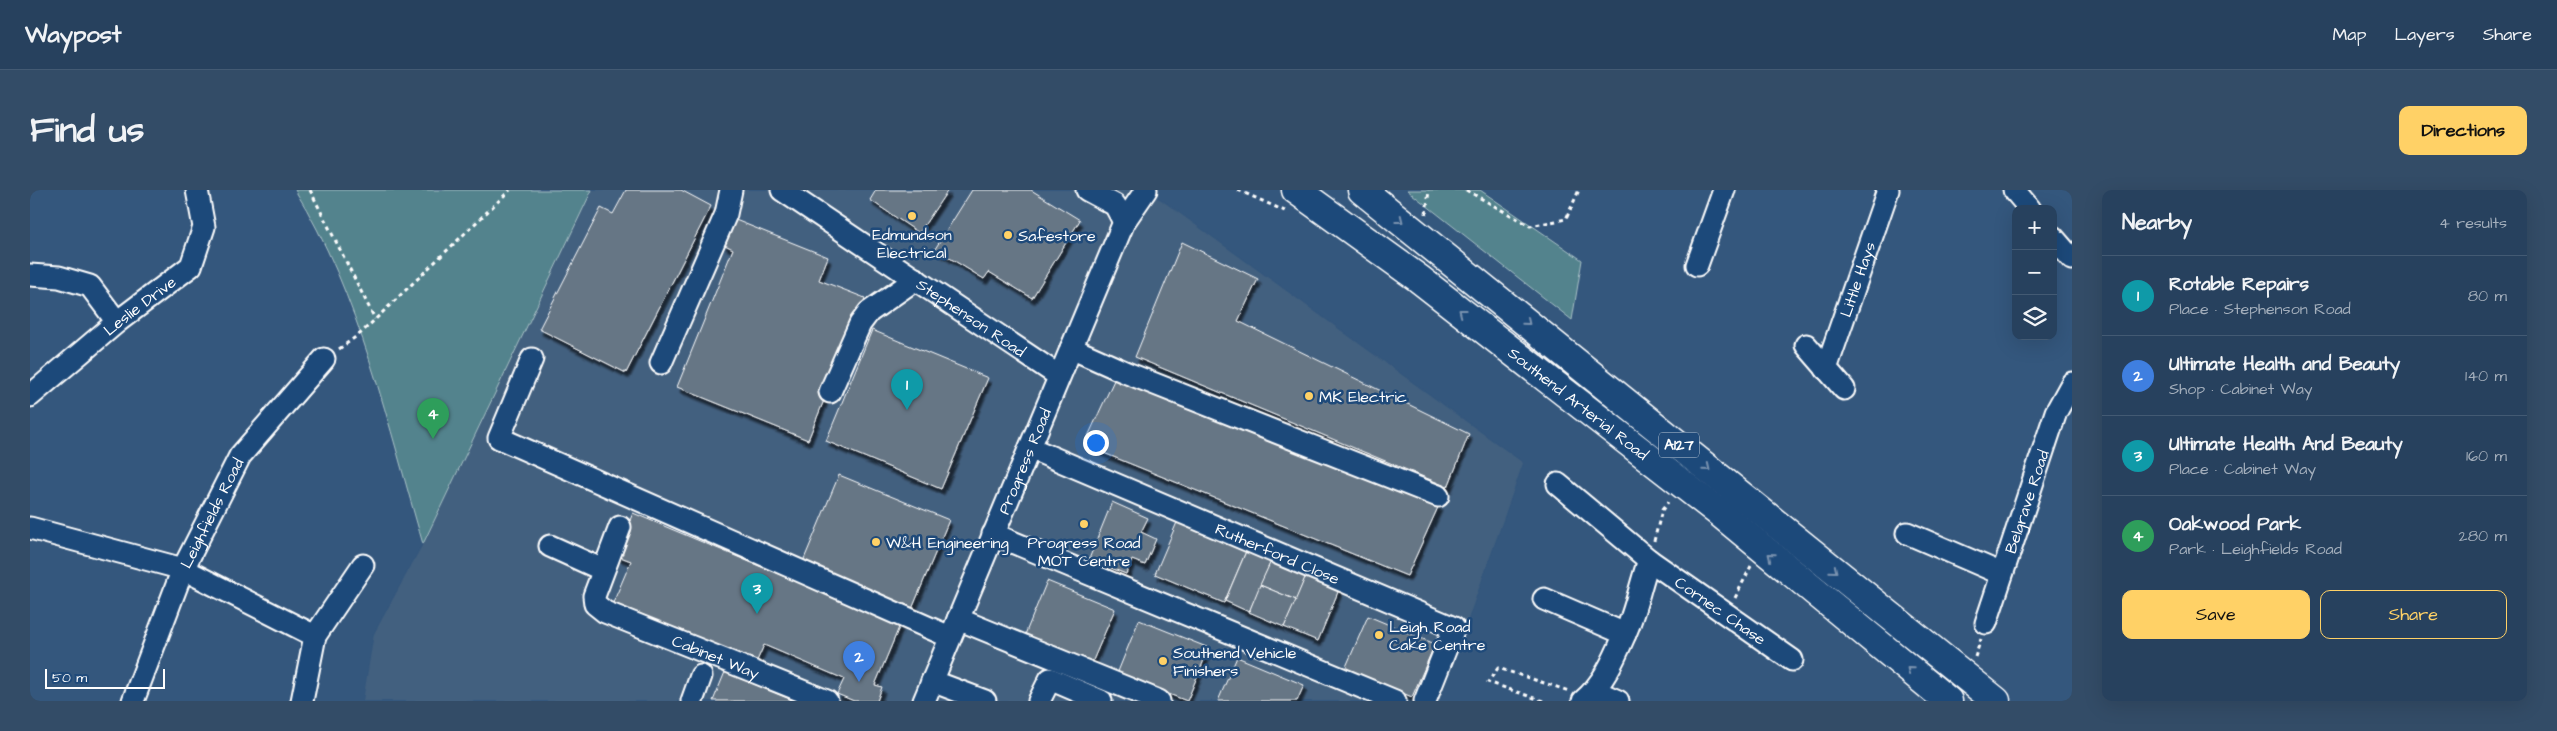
<!DOCTYPE html>
<html lang="en">
<head>
<meta charset="utf-8">
<style>
  :root { --surface:#27415e; --page:#334c67; --text:#f1f3f6; --muted:#a4afbc; --line:#435a73; --accent:#ffd166 }
  body { margin:0; font-family:"Architects Daughter",sans-serif; background:var(--page); color:var(--text) }
  .controls { position:absolute; right:15px; top:15px; display:grid; overflow:hidden; border-radius:10px; box-shadow:0 5px 20px #0002 }
  .controls button { width:45px; height:45px; display:grid; place-items:center; padding:0; border:0; border-bottom:1px solid var(--line); background:var(--surface); color:var(--text); font:25px sans-serif }
  .scale { position:absolute; left:15px; bottom:12px; width:120px; box-sizing:border-box; padding-left:5px; border:2px solid #fff; border-top:0; font-size:14px; line-height:18px; white-space:nowrap; color:#fff; -webkit-text-stroke:4px #1f4a7a; paint-order:stroke }
  .you { position:absolute; left:1065px; top:252px; width:18px; height:18px; margin:-12px; border:4px solid #fff; border-radius:50%; background:#1a73e8; box-shadow:0 0 0 8px #1a73e833 }
  .badge { display:grid; place-items:center; width:32px; height:32px; border-radius:50%; background:var(--accent); color:#fff; font-size:16px; font-weight:700 }
  .pin { position:absolute; translate:-50% -41px; filter:drop-shadow(0 1px 2px #0008) }
  .pin::after { content:''; position:absolute; top:26px; width:18px; height:15px; background:inherit; clip-path:polygon(0 0,100% 0,50% 100%) }
  .list { margin:0; padding:0; list-style:none }
  h2 { display:flex; justify-content:space-between; align-items:center; height:65px; margin:0; padding:0 20px; font-size:21px }
  h2 small { font-size:16px; font-weight:400; color:var(--muted) }
  .list li { display:grid; grid-template-columns:32px 1fr auto; gap:15px; align-items:center; box-sizing:border-box; height:80px; padding:0 20px; border-top:1px solid var(--line) }
  .list b { display:block; font-size:19px; white-space:nowrap }
  .list p { margin:0; font-size:16px; white-space:nowrap; color:var(--muted) }
  .list em { font-size:16px; font-style:normal; color:var(--muted) }
  .actions { display:flex; gap:10px; padding:15px 20px }
  .actions a { flex:1; padding:11px 0; border:1px solid var(--accent); border-radius:10px; text-align:center; font-size:18px; color:var(--accent) }
  .actions .main { background:var(--accent); color:#111 }
  .icon { flex:none; width:28px; height:28px; fill:none; stroke:currentColor; stroke-width:2; stroke-linecap:round; stroke-linejoin:round }
  .map { position:relative; flex:none; width:2042px; height:511px; overflow:hidden; border-radius:10px }
  header { display:flex; align-items:center; gap:30px; box-sizing:border-box; height:70px; padding:0 25px; background:var(--surface); border-bottom:1px solid var(--line) }
  header strong { font-size:24px }
  nav { display:flex; gap:28px; margin-inline-start:auto; font-size:18px }
  .intro { display:flex; align-items:center; justify-content:space-between; box-sizing:border-box; height:120px; padding:0 30px }
  h1 { margin:0; font-size:35px }
  .button { padding:12px 22px; border-radius:10px; background:var(--accent); color:#111; font-size:18px; font-weight:700 }
  main { display:flex; gap:30px; padding:0 30px }
  aside { flex:1; background:var(--surface); border-radius:10px; box-shadow:0 5px 20px #0002 }
  .map>svg:first-child { display:block }
  .built { fill:#43607f }
  .green { fill:#53838d; stroke:#a9c1c6 }
  .building { fill:#667685; stroke:#fff; filter:url(#shadow) }
  .lines { fill:none; stroke-linecap:round; stroke-linejoin:round }
  .minor-casing { stroke:#fff; stroke-width:25 }
  .highway-casing { stroke:#fff; stroke-width:31 }
  .path { stroke:#fff; stroke-width:3; stroke-dasharray:4 4; stroke-linecap:butt }
  .minor { stroke:#1f4a7a; stroke-width:21 }
  .highway { stroke:#1f4a7a; stroke-width:28 }
  .oneway { stroke:#7992af }
  .poi-dot { fill:#ffd166; stroke:#1f4a7a; stroke-width:2 }
  .labels { text-anchor:middle; stroke-width:5; stroke-linejoin:round; paint-order:stroke }
  .shield { fill:#1f4a7a; stroke:#bcc9d7; stroke-width:1 }
  .shield-label { font-size:15px; font-weight:bold; fill:#fff }
  .poi-label { font-size:16px; fill:#fff; stroke:#1f4a7a; text-anchor:start }
  .street-label { font-size:16px; fill:#fff; stroke:#1f4a7a }
</style>
</head>
<body>
<header>
<strong>Waypost</strong>
<nav><a>Map</a><a>Layers</a><a>Share</a></nav>
</header>
<div class="intro"><h1>Find us</h1><a class="button">Directions</a></div>
<main>
<div class="map">
<svg width="2042" height="511" viewBox="0 0 2042 511">
  <defs>
    <filter id="shadow"><feDropShadow dx="3" dy="5.5" stdDeviation="1" flood-color="#0009"/></filter>
  </defs>
  <rect width="100%" height="100%" fill="#34577d"/>
  <filter id="ink" filterUnits="userSpaceOnUse"><feTurbulence type="fractalNoise" baseFrequency=".02" numOctaves="2"/><feDisplacementMap in="SourceGraphic" scale="10" xChannelSelector="R" yChannelSelector="G"/><feConvolveMatrix kernelMatrix="1 2 1 2 8 2 1 2 1" color-interpolation-filters="sRGB"/></filter>
  <g filter="url(#ink)">
    <polygon class="built" points="562,0 1111,0 1131,10 1493,273 1409,511 333,511 344,444 393,354"/>
    <g class="green">
      <path d="M265,0H562L393,354C359,238 329,103 265,0Z"/>
      <polygon points="1377,0 1450,0 1552,70 1542,130"/>
    </g>
    <g class="building">
      <polygon points="596,0 651,0 681,16 596,183 509,139 571,18 583,24"/>
      <polygon points="846,0 918,0 889,43 840,10"/>
      <polygon points="942,0 1001,0 1050,30 1002,108 959,82 954,89 905,59"/>
      <polygon points="703,29 798,67 789,90 835,108 778,250 647,197 703,59 693,54"/>
      <polygon points="1152,52 1228,89 1208,131 1439,244 1418,297 1105,167"/>
      <polygon points="842,140 958,188 911,299 796,251"/>
      <polygon points="1085,188 1409,315 1377,386 1054,255"/>
      <polygon points="809,285 919,330 882,419 772,374"/>
      <polygon points="1082,312 1118,328 1111,342 1126,349 1115,375 1102,370 1096,384 1059,369"/>
      <polygon points="603,323 870,435 845,495 852,497 847,511 824,511 807,504 814,489 734,455 726,473 583,413 601,371 585,365"/>
      <polygon points="1148,330 1217,359 1194,413 1125,384"/>
      <polygon points="1217,359 1242,369 1219,422 1195,411"/>
      <polygon points="1242,369 1277,383 1266,410 1230,395"/>
      <polygon points="1277,383 1310,397 1288,451 1254,437"/>
      <polygon points="1017,391 1085,419 1061,475 994,447"/>
      <polygon points="1230,395 1266,410 1254,437 1219,422"/>
      <polygon points="1338,426 1405,454 1382,507 1315,479"/>
      <polygon points="1109,430 1179,458 1157,511 1087,484"/>
      <polygon points="1207,467 1274,495 1267,511 1188,511"/>
      <polygon points="695,482 765,511 683,511"/>
    </g>
    <g class="lines">
      <g class="minor-casing">
        <g id="minor">
          <path id="s1" d="M752,0L1029,186"/>
          <polyline points="1057,0 1085,15 1094,32"/>
          <polyline points="1984,0 2000,19"/>
          <polyline points="2023,47 2042,69"/>
          <polyline points="1667,75 1694,0"/>
          <polyline points="0,85 29,87 60,96 87,132"/>
          <polyline points="1776,155 1814,199"/>
          <polyline points="1041,158 1097,183 1408,306"/>
          <polyline points="502,169 469,248 920,447"/>
          <polyline points="631,173 696,24 701,0"/>
          <path id="s2" d="M1796,179L1858,0"/>
          <polyline points="800,202 830,134 839,122 886,89"/>
          <path id="s3" d="M0,206L87,132L161,76L174,37L167,0"/>
          <path id="s4" d="M1000,258L1424,438L1395,511"/>
          <path id="s5" d="M1528,294L1619,370L1762,470"/>
          <path id="s6" d="M590,337L564,406L565,414L575,422L797,511"/>
          <polyline points="0,338 153,379 285,446 272,511"/>
          <polyline points="1877,343 1972,384"/>
          <polyline points="963,344 1365,511"/>
          <polyline points="520,356 573,380"/>
          <path d="M1514,409L1595,444C1584,469 1574,493 1553,511"/>
          <polyline points="928,429 1129,511"/>
          <path id="s7" d="M1956,433L2026,222L2042,193"/>
          <path d="M1595,444C1606,420 1610,395 1619,370"/>
          <polyline points="285,446 333,375"/>
          <polyline points="902,491 955,511"/>
          <polyline points="1565,501 1588,511"/>
          <path id="s8" d="M103,511L153,379L210,266L294,169"/>
          <polyline points="662,511 671,486"/>
          <path id="s9" d="M894,511L1094,32L1116,0"/>
          <polyline points="1009,511 1020,489 1071,511"/>
        </g>
      </g>
      <g class="highway-casing">
        <g id="highway">
          <path id="s10" d="M1266,0L1388,88L1691,324L1918,511"/>
          <polyline points="1332,0 1966,511"/>
        </g>
      </g>
      <g class="path">
        <polyline points="280,0 345,129"/>
        <polyline points="1208,0 1257,22"/>
        <polyline points="1436,0 1500,36 1536,29 1549,0"/>
        <polyline points="1396,24 1399,0"/>
        <polyline points="309,159 331,143 480,0"/>
        <polyline points="1624,351 1632,320 1638,312"/>
        <polyline points="1705,408 1721,376"/>
        <polyline points="1945,467 1951,449"/>
        <polyline points="1513,511 1458,492 1468,478 1539,501"/>
      </g>
      <use href="#minor" class="minor"/>
      <use href="#highway" class="highway"/>
    </g>
    <defs><path id="oneway-chevron" d="M-2-3.5L2.5 0L-2 3.5" fill="none" stroke-width="1.6" stroke-linecap="round" stroke-linejoin="round" transform="scale(1.25)"/></defs>
    <g class="oneway">
      <use href="#oneway-chevron" transform="translate(1370 30) rotate(38)"/>
      <use href="#oneway-chevron" transform="translate(1432 122) rotate(-142)"/>
      <use href="#oneway-chevron" transform="translate(1497 132) rotate(39)"/>
      <use href="#oneway-chevron" transform="translate(1677 278) rotate(39)"/>
      <use href="#oneway-chevron" transform="translate(1741 366) rotate(-141)"/>
      <use href="#oneway-chevron" transform="translate(1804 380) rotate(39)"/>
      <use href="#oneway-chevron" transform="translate(1880 480) rotate(-141)"/>
    </g>
  </g>
  <g class="poi-dot">
    <circle cx="882" cy="26" r="5"/>
    <circle cx="978" cy="45" r="5"/>
    <circle cx="1279" cy="206" r="5"/>
    <circle cx="1054" cy="334" r="5"/>
    <circle cx="846" cy="352" r="5"/>
    <circle cx="1349" cy="445" r="5"/>
    <circle cx="1133" cy="471" r="5"/>
  </g>
  <g class="labels">
    <rect class="shield" x="1629" y="242.5" width="40" height="25" rx="4"/>
    <g class="shield-label">
      <text x="1649" y="260">A127</text>
    </g>
    <g class="poi-label">
      <text x="882" y="50" text-anchor="middle">Edmundson<tspan x="882" dy="18">Electrical</tspan></text>
      <text x="988" y="51">Safestore</text>
      <text x="1289" y="212">MK Electric</text>
      <text x="856" y="358">W&amp;H Engineering</text>
      <text x="1054" y="358" text-anchor="middle">Progress Road<tspan x="1054" dy="18">MOT Centre</tspan></text>
      <text x="1359" y="442">Leigh Road<tspan x="1359" dy="18">Cake Centre</tspan></text>
      <text x="1143" y="468">Southend Vehicle<tspan x="1143" dy="18">Finishers</tspan></text>
    </g>
    <g class="street-label">
      <text dy="6" stroke="none"><textPath href="#s2" startOffset="95">Little Hays</textPath></text>
      <text dy="6" stroke="none"><textPath href="#s3" startOffset="142">Leslie Drive</textPath></text>
      <text dy="6" stroke="none"><textPath href="#s1" startOffset="228">Stephenson Road</textPath></text>
      <text dy="6" stroke="none"><textPath href="#s10" startOffset="354">Southend Arterial Road</textPath></text>
      <text dy="6" stroke="none"><textPath href="#s9" startOffset="260">Progress Road</textPath></text>
      <text dy="6" stroke="none"><textPath href="#s7" startOffset="128">Belgrave Road</textPath></text>
      <text dy="6" stroke="none"><textPath href="#s8" startOffset="204">Leighfields Road</textPath></text>
      <text dy="6" stroke="none"><textPath href="#s4" startOffset="269">Rutherford Close</textPath></text>
      <text dy="6" stroke="none"><textPath href="#s5" startOffset="206">Cornec Chase</textPath></text>
      <text dy="6" stroke="none"><textPath href="#s6" startOffset="214">Cabinet Way</textPath></text>
    </g>
  </g>
</svg>
<div class="controls">
<button>+</button>
<button>−</button>
<button><svg class="icon" aria-label="layers" viewBox="0 0 24 24"><path d="M12 4l9 5-9 5-9-5zM3 14l9 5 9-5"/></svg></button>
</div>
<div class="scale">50 m</div>
<div class="you"></div>
<div class="pin badge" style="left:877px;top:220px;background:#0f9aa8">1</div>
<div class="pin badge" style="left:829px;top:492px;background:#3f7fe0">2</div>
<div class="pin badge" style="left:727px;top:424px;background:#0f9aa8">3</div>
<div class="pin badge" style="left:403px;top:249px;background:#2e9e5b">4</div>
</div>
<aside>
<h2>Nearby<small>4 results</small></h2>
<ul class="list">
<li><span class="badge" style="background:#0f9aa8">1</span><div><b>Rotable Repairs</b><p>Place · Stephenson Road</p></div><em>80 m</em></li>
<li><span class="badge" style="background:#3f7fe0">2</span><div><b>Ultimate Health and Beauty</b><p>Shop · Cabinet Way</p></div><em>140 m</em></li>
<li><span class="badge" style="background:#0f9aa8">3</span><div><b>Ultimate Health And Beauty</b><p>Place · Cabinet Way</p></div><em>160 m</em></li>
<li><span class="badge" style="background:#2e9e5b">4</span><div><b>Oakwood Park</b><p>Park · Leighfields Road</p></div><em>280 m</em></li>
</ul>
<div class="actions"><a class="main">Save</a><a>Share</a></div>
</aside>
</main>
</body>
</html>
